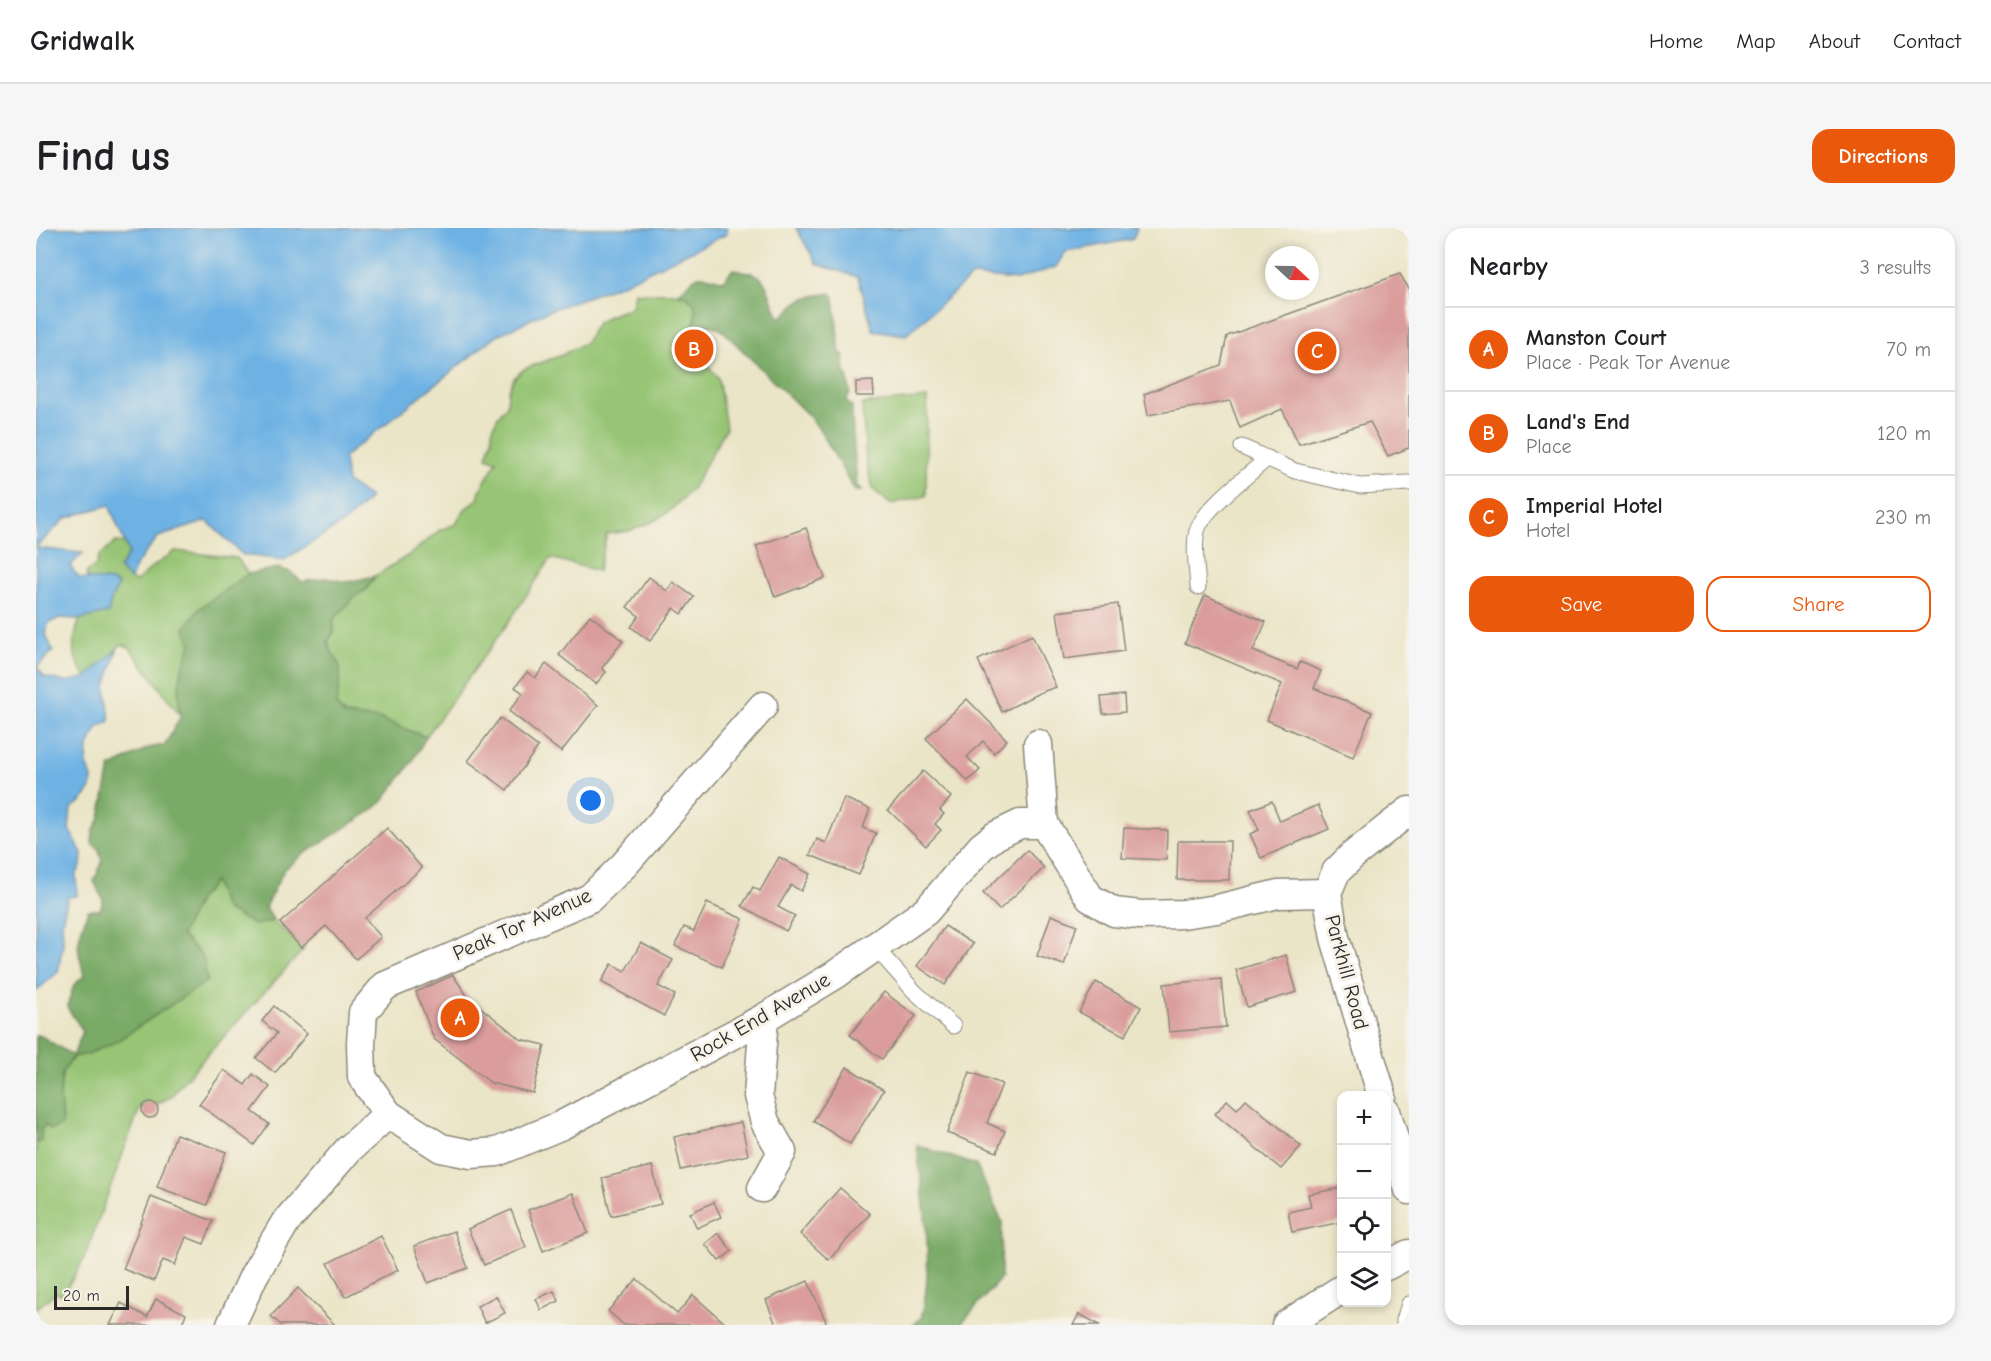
<!DOCTYPE html>
<html lang="en">
<head>
<meta charset="utf-8">
<style>
  :root { --surface:#fff; --page:#f6f6f6; --text:#202124; --muted:#757577; --line:#e0e0e0; --accent:#ea580c }
  body { margin:0; font-family:"Comic Neue",sans-serif; background:var(--page); color:var(--text) }
  .controls { position:absolute; right:18px; bottom:18px; display:grid; overflow:hidden; border-radius:12px; box-shadow:0 3px 9px #0003 }
  .controls button { width:54px; height:54px; display:grid; place-items:center; padding:0; border:0; border-bottom:2px solid var(--line); background:var(--surface); color:var(--text); font:30px sans-serif }
  .compass { position:absolute; left:1229px; top:18px; width:54px; height:54px; border-radius:50%; background:var(--surface); box-shadow:0 3px 9px #0003; rotate:112deg }
  .scale { position:absolute; left:18px; bottom:15px; width:75px; box-sizing:border-box; padding-left:6px; border:3px solid #2b2b2b; border-top:0; font-size:16px; line-height:21px; white-space:nowrap; color:#2b2b2b; -webkit-text-stroke:4px #f7f3e8; paint-order:stroke }
  .you { position:absolute; left:555px; top:573px; width:21px; height:21px; margin:-15px; border:4px solid #fff; border-radius:50%; background:#1a73e8; box-shadow:0 0 0 9px #1a73e833 }
  .badge { display:grid; place-items:center; width:39px; height:39px; border-radius:50%; background:var(--accent); color:#fff; font-size:20px; font-weight:700 }
  .pin { position:absolute; translate:-50% -50%; border:3px solid #fff; box-shadow:0 2px 6px #0006 }
  .list { margin:0; padding:0; list-style:none }
  h2 { display:flex; justify-content:space-between; align-items:center; height:78px; margin:0; padding:0 24px; font-size:26px }
  h2 small { font-size:20px; font-weight:400; color:var(--muted) }
  .list li { display:grid; grid-template-columns:39px 1fr auto; gap:18px; align-items:center; box-sizing:border-box; height:84px; padding:0 24px; border-top:2px solid var(--line) }
  .list b { display:block; font-size:22px; white-space:nowrap }
  .list p { margin:0; font-size:20px; white-space:nowrap; color:var(--muted) }
  .list em { font-size:20px; font-style:normal; color:var(--muted) }
  .actions { display:flex; gap:12px; padding:18px 24px }
  .actions a { flex:1; padding:14px 0; border:2px solid var(--accent); border-radius:18px; text-align:center; font-size:21px; color:var(--accent) }
  .actions .main { background:var(--accent); color:#fff }
  .icon { flex:none; width:33px; height:33px; fill:none; stroke:currentColor; stroke-width:2; stroke-linecap:round; stroke-linejoin:round }
  .map { position:relative; flex:none; width:1373px; height:1097px; overflow:hidden; border-radius:18px }
  header { display:flex; align-items:center; gap:36px; box-sizing:border-box; height:84px; padding:0 30px; background:var(--surface); border-bottom:2px solid var(--line) }
  header strong { font-size:28px }
  nav { display:flex; gap:33px; margin-inline-start:auto; font-size:21px }
  .intro { display:flex; align-items:center; justify-content:space-between; box-sizing:border-box; height:144px; padding:0 36px }
  h1 { margin:0; font-size:42px }
  .button { padding:15px 27px; border-radius:18px; background:var(--accent); color:#fff; font-size:21px; font-weight:700 }
  main { display:flex; gap:36px; padding:0 36px }
  aside { flex:1; background:var(--surface); border-radius:18px; box-shadow:0 3px 9px #0003 }
  .map>svg:first-child { display:block }
  .green { fill:#97c574; stroke:#617850; stroke-width:1.5 }
  .forest { fill:#79aa66; stroke:#526a48; stroke-width:1.5 }
  .water { fill:#6eb2e4; stroke:#4c6e88; stroke-width:1.5 }
  .building { fill:#da9d9c }
  .lines { fill:none; stroke-linecap:round; stroke-linejoin:round }
  .lane-casing { stroke:#8b887a; stroke-width:17 }
  .street-casing { stroke:#8b887a; stroke-width:31 }
  .lane { stroke:#fff; stroke-width:15 }
  .street { stroke:#fff; stroke-width:28 }
  .labels { text-anchor:middle; stroke-width:6; stroke-linejoin:round; paint-order:stroke }
  .street-label { font-size:21px; fill:#2b2b2b; stroke:#f7f3e8 }
</style>
</head>
<body>
<header>
<strong>Gridwalk</strong>
<nav><a>Home</a><a>Map</a><a>About</a><a>Contact</a></nav>
</header>
<div class="intro"><h1>Find us</h1><a class="button">Directions</a></div>
<main>
<div class="map">
<svg width="1373" height="1097" viewBox="0 0 1373 1097">
  <rect width="100%" height="100%" fill="#f7f3e8"/>
  <filter id="ink" filterUnits="userSpaceOnUse"><feTurbulence type="fractalNoise" baseFrequency=".0167" numOctaves="2"/><feDisplacementMap in="SourceGraphic" scale="12" xChannelSelector="R" yChannelSelector="G"/><feConvolveMatrix kernelMatrix="1 2 1 2 8 2 1 2 1" color-interpolation-filters="sRGB"/></filter>
  <filter id="wash" filterUnits="userSpaceOnUse"><feTurbulence type="fractalNoise" baseFrequency=".008" numOctaves="4" result="noise"/><feDisplacementMap in="SourceGraphic" scale="24" xChannelSelector="R" yChannelSelector="G"/><feGaussianBlur stdDeviation="1.35" result="paint"/><feColorMatrix in="noise" values="0 0 0 0 0 0 0 0 0 0 0 0 0 0 0 0 0 1.4 0 .05"/><feComposite in="paint" operator="in"/></filter>
  <g filter="url(#wash)">
    <rect width="100%" height="100%" fill="#ebe5c8"/>
    <g class="green">
      <path d="M599,64C612,67 623,64 637,65C667,66 662,92 652,111L655,126L669,133L682,150L690,200L656,261L634,283L616,294L593,303L571,306L562,343L515,330L474,392L390,509L344,491L308,487L300,477L303,453L294,424L292,413L298,404L297,392L319,368L330,362L339,348L373,327L404,302L420,296L429,281L442,271L445,260L461,233L451,229L456,212V203L461,190L471,177L472,164L478,150L488,141L526,127L549,115L561,95L571,89L596,79Z"/>
      <polygon points="891,170 890,268 854,276 837,261 830,233 826,176"/>
      <path d="M80,314L89,315L93,326L95,352L100,354L115,340L139,323L201,330L212,346L163,381C160,394 159,407 155,419C147,443 139,462 145,488L93,419L85,416L65,438L50,450C35,426 34,418 44,391L72,385L75,372L82,357L75,353L52,351L50,345L60,337L63,328Z"/>
      <path d="M178,653L218,697L238,693L268,721L142,859L137,867L120,877C113,872 109,876 103,882L48,1031L27,1067L19,1065L0,1081V915L5,913V902L24,867L26,845L37,829C58,825 77,816 94,803L167,729L145,707L163,671Z"/>
    </g>
    <g class="forest">
      <path d="M697,41C704,43 715,43 721,47C734,55 735,78 744,90C752,85 752,83 758,77C766,68 783,67 795,65L798,70L803,118L804,126H807L809,146H811L814,165L810,174L816,178V190L821,258L826,263H819L784,202L773,188L686,102L678,98L659,97C661,78 661,72 642,65C663,47 658,43 687,53Z"/>
      <path d="M242,340L254,344L266,354L289,350L311,354L339,348L330,362L319,368L297,392L298,404L292,413C294,425 297,424 302,434C307,445 302,465 300,477L308,487L344,491L390,509L376,534L347,573L334,584L266,627L248,642L229,679L238,693L218,697L189,681L178,654L163,671L145,707L167,729L171,753L81,813L52,826L37,829L26,845L24,867L26,897L15,902L9,897L5,902V913L0,915V807L5,808L37,828L47,803L31,779L38,757L49,747C38,717 42,712 52,682H64L67,672L58,653L66,635L63,621L56,616L57,604L64,590L74,540L112,520L129,517L145,488L142,465L146,441L155,416L149,400L163,381L212,346Z"/>
      <path d="M881,917L940,937L966,994L965,1050L924,1097H877L882,1092L885,1091C899,1035 887,975 881,917Z"/>
    </g>
    <g class="water">
      <polygon points="0,0 691,0 691,6 586,56 512,83 460,108 308,229 311,254 334,270 312,292 248,332 207,327 171,293 122,309 99,338 95,352 83,341 93,325 73,277 30,290 0,319"/>
      <polygon points="760,0 1101,0 1097,11 1029,24 1020,39 981,52 936,48 870,107 837,102 822,49 781,36"/>
      <polygon points="0,320 47,325 34,338 43,350 75,353 82,357 75,372 72,385 44,391 23,390 13,395 9,404 17,423 1,439 9,449 29,454 49,450 81,422 70,459 74,493 62,499 52,518 51,536 56,550 55,560 46,573 35,580 33,601 46,625 45,638 40,647 41,668 32,669 26,694 27,715 22,744 0,763"/>
    </g>
    <g id="blocks">
      <g class="building">
        <polygon points="1364,46 1373,61 1373,220 1352,228 1334,194 1263,216 1246,181 1204,200 1194,173 1112,187 1108,166 1185,137 1191,108"/>
        <polygon points="837,153 838,168 820,168 820,154"/>
        <polygon points="770,300 789,350 739,369 720,318"/>
        <polygon points="613,349 631,363 637,354 658,369 646,386 638,380 614,413 595,399 603,388 591,379"/>
        <polygon points="1169,367 1230,394 1217,423 1261,441 1264,434 1285,443 1278,460 1336,484 1317,529 1231,492 1246,456 1149,415"/>
        <polygon points="1082,376 1088,423 1028,431 1021,384"/>
        <polygon points="554,387 587,413 566,440 570,444 560,456 523,427"/>
        <polygon points="996,407 1020,459 1003,465 966,484 942,432"/>
        <polygon points="510,436 562,477 525,524 473,483 487,465 479,459 491,444 499,450"/>
        <polygon points="1088,467 1089,484 1067,486 1065,469"/>
        <polygon points="931,471 971,512 958,525 947,513 931,529 944,542 932,553 890,510"/>
        <polygon points="464,490 502,519 471,562 432,533"/>
        <polygon points="887,543 915,569 904,582 908,586 899,596 905,602 890,618 852,582"/>
        <polygon points="808,570 834,581 827,600 840,605 823,647 774,627 781,611 790,615"/>
        <polygon points="1236,573 1244,593 1282,577 1293,601 1225,630 1214,606 1223,602 1214,582"/>
        <polygon points="351,600 386,640 329,690 345,709 320,731 290,698 265,720 244,695"/>
        <polygon points="1088,600 1131,602 1130,632 1086,630"/>
        <polygon points="1142,613 1194,613 1193,652 1141,652"/>
        <polygon points="991,622 1008,640 963,682 947,665"/>
        <polygon points="743,629 774,646 765,663 755,657 742,679 759,688 750,703 706,678 717,659 724,663"/>
        <polygon points="671,675 707,691 686,739 639,718 648,699 658,703"/>
        <polygon points="1015,687 1041,697 1028,737 1001,728"/>
        <polygon points="909,698 937,716 909,757 881,738"/>
        <polygon points="605,715 637,732 622,758 639,767 628,788 565,754 576,736 589,743"/>
        <polygon points="1250,727 1261,764 1211,779 1200,742"/>
        <polygon points="417,747 432,769 484,811 509,817 497,865 455,855 398,811 380,764"/>
        <polygon points="1185,751 1190,799 1133,804 1128,756"/>
        <polygon points="1060,754 1105,779 1089,808 1043,784"/>
        <polygon points="848,764 880,788 846,831 814,807"/>
        <polygon points="238,778 271,806 239,845 220,830 241,805 226,793"/>
        <polygon points="811,839 848,862 814,916 777,893"/>
        <polygon points="188,842 209,857 217,846 234,859 216,883 233,896 218,917 163,876"/>
        <polygon points="934,844 966,856 951,895 969,903 961,924 911,905"/>
        <polygon points="1210,871 1265,918 1245,941 1179,886 1191,872 1201,881"/>
        <circle cx="114" cy="882" r="8"/>
        <polygon points="705,894 712,927 645,942 638,909"/>
        <polygon points="140,906 190,924 171,977 121,959"/>
        <polygon points="616,938 625,976 575,988 566,950"/>
        <polygon points="804,960 834,986 793,1032 764,1006"/>
        <polygon points="1306,960 1306,994 1256,1004 1252,984 1275,979 1272,966"/>
        <polygon points="537,965 552,1005 507,1023 492,982"/>
        <polygon points="115,969 177,993 168,1016 150,1009 139,1037 127,1032 118,1053 87,1041"/>
        <polygon points="678,974 685,989 661,1000 654,985"/>
        <polygon points="475,982 490,1019 448,1037 432,1001"/>
        <polygon points="418,1003 432,1040 392,1055 378,1018"/>
        <polygon points="682,1005 696,1023 683,1033 669,1016"/>
        <polygon points="345,1008 362,1042 309,1069 292,1035"/>
        <polygon points="601,1051 641,1086 657,1067 691,1097 588,1097 572,1083"/>
        <polygon points="772,1053 791,1096 740,1097 730,1072"/>
        <polygon points="262,1060 299,1097 245,1097 235,1088"/>
        <polygon points="518,1063 523,1073 505,1082 500,1071"/>
        <polygon points="460,1068 469,1085 449,1095 441,1078"/>
        <polygon points="120,1071 150,1086 145,1097 74,1097 85,1075 111,1089"/>
        <polygon points="1043,1086 1064,1097 1037,1097"/>
      </g>
    </g>
  </g>
  <g filter="url(#ink)">
    <use href="#blocks" fill-opacity="0" stroke="#8b887a" stroke-width="1.5"/>
    <g class="lines">
      <g class="lane-casing">
        <g id="lane">
          <polyline points="1206,219 1259,243 1324,258 1373,255"/>
          <path d="M1162,359C1161,342 1157,320 1161,303C1166,282 1214,246 1232,230"/>
          <polyline points="838,718 878,763 917,798"/>
          <polyline points="1368,1097 1368,1092 1373,1076"/>
        </g>
      </g>
      <g class="street-casing">
        <g id="street">
          <polyline points="1002,516 1008,596"/>
          <polyline points="1346,868 1299,710 1291,665 1300,644 1316,628 1373,583"/>
          <polyline points="1350,883 1373,962"/>
          <polyline points="352,886 326,849 325,815 327,784 349,758 554,670 588,637 727,478"/>
          <polyline points="726,960 746,924 729,894 722,868 728,790"/>
          <polyline points="1350,1038 1373,1026"/>
          <polyline points="195,1097 218,1047 249,995 312,922 352,886 405,920 435,926 461,924 526,897 728,790 799,747 890,683 945,619 959,608 984,596 1008,596 1054,670 1078,684 1104,687 1147,686 1181,681 1242,666 1291,665"/>
          <polyline points="1250,1097 1306,1061"/>
        </g>
      </g>
      <use href="#lane" class="lane"/>
      <use href="#street" class="street"/>
    </g>
  </g>
  <g class="labels">
    <g class="street-label">
      <text transform="translate(486 696) rotate(-24)" y="7">Peak Tor Avenue</text>
      <text transform="translate(1311 744) rotate(75)" y="7">Parkhill Road</text>
      <text transform="translate(724 789) rotate(-30)" y="7">Rock End Avenue</text>
    </g>
  </g>
</svg>
<div class="controls">
<button>+</button>
<button>−</button>
<button><svg class="icon" aria-label="locate" viewBox="0 0 24 24"><circle cx="12" cy="12" r="6"/><path d="M12 2v4M12 18v4M2 12h4M18 12h4"/></svg></button>
<button><svg class="icon" aria-label="layers" viewBox="0 0 24 24"><path d="M12 4l9 5-9 5-9-5zM3 14l9 5 9-5"/></svg></button>
</div>
<svg class="compass" viewBox="-18 -18 36 36"><path d="M0-13l5 13h-10z" fill="#e53935"/><path d="M0 13l5-13h-10z" fill="#757577"/></svg>
<div class="scale">20 m</div>
<div class="you"></div>
<div class="pin badge" style="left:424px;top:790px">A</div>
<div class="pin badge" style="left:658px;top:121px">B</div>
<div class="pin badge" style="left:1281px;top:123px">C</div>
</div>
<aside>
<h2>Nearby<small>3 results</small></h2>
<ul class="list">
<li><span class="badge">A</span><div><b>Manston Court</b><p>Place · Peak Tor Avenue</p></div><em>70 m</em></li>
<li><span class="badge">B</span><div><b>Land's End</b><p>Place</p></div><em>120 m</em></li>
<li><span class="badge">C</span><div><b>Imperial Hotel</b><p>Hotel</p></div><em>230 m</em></li>
</ul>
<div class="actions"><a class="main">Save</a><a>Share</a></div>
</aside>
</main>
</body>
</html>
